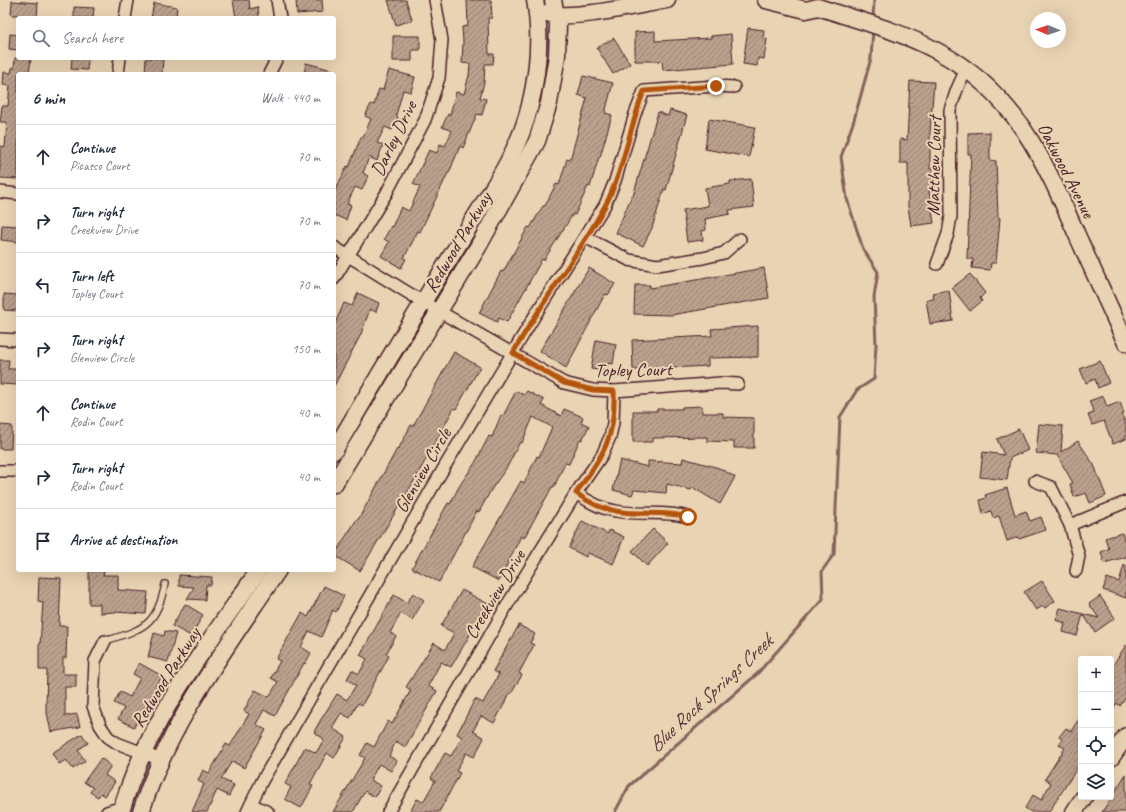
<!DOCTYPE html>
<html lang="en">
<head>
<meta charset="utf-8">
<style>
  :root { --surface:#fff; --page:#f6f6f7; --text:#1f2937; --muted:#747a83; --line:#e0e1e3 }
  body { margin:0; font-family:Caveat,sans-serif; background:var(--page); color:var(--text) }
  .controls { position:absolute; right:12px; bottom:12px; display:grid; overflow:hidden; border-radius:4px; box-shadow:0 4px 16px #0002 }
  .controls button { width:36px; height:36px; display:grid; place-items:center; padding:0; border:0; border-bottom:1px solid var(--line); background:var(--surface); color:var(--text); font:20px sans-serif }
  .compass { position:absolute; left:1030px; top:12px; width:36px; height:36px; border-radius:50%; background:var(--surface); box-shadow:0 4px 16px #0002; rotate:272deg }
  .stop { position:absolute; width:12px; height:12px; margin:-9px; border:3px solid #b45309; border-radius:50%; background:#fff }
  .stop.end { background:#b45309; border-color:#fff; box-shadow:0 1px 4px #0008 }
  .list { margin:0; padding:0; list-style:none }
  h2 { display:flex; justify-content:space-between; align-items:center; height:52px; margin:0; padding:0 16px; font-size:17px }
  h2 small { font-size:13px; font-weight:400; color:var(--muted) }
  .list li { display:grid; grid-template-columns:26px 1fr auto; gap:12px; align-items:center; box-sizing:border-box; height:64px; padding:0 16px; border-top:1px solid var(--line) }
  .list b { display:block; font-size:15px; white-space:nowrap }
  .list p { margin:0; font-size:13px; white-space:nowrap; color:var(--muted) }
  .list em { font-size:13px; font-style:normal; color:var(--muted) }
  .icon { flex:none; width:22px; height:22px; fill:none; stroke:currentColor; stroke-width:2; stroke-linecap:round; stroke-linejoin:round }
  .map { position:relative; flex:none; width:1126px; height:812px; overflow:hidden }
  .search { position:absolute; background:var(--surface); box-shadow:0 4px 16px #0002; left:16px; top:16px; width:320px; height:44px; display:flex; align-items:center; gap:10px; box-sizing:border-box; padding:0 14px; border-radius:4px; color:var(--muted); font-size:15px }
  .panel { position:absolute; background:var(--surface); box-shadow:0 4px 16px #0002; left:16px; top:72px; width:320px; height:500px; border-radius:4px }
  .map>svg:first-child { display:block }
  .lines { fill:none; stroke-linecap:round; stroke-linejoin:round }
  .stream { stroke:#85625d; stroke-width:3 }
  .building { fill:url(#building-hatch); stroke:#4a1f2b }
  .lane-casing { stroke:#4a1f2b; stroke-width:8 }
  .street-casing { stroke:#4a1f2b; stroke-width:14 }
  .secondary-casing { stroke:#4a1f2b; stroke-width:19 }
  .lane { stroke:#e8d3b2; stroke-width:5.5 }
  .street { stroke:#e8d3b2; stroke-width:11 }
  .secondary { stroke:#e8d3b2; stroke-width:16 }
  .route { stroke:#b45309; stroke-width:5 }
  .labels { text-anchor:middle; stroke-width:4; stroke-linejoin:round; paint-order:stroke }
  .street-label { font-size:19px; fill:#4a1f2b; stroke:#e8d3b2 }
  .water-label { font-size:20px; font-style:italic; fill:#5e353c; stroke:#e8d3b2 }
</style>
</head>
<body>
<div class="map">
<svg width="1126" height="812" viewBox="0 0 1126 812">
  <defs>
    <pattern id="building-hatch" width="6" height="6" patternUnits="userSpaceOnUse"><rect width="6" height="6" fill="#bba18d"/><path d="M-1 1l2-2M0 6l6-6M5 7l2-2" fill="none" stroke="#9a8373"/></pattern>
  </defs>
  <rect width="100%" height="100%" fill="#e8d3b2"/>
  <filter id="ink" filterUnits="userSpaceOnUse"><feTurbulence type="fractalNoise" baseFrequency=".025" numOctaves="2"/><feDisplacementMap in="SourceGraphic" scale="8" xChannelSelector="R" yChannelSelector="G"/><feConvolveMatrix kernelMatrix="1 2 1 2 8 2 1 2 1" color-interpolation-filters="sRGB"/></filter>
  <g filter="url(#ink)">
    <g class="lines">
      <g class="stream">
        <polyline points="873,20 874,0"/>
        <polyline points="615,812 629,786 757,674 823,599 822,571 834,554 840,417 857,390 874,379 876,345 874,297 878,272 863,249 847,199 841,157 854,120 871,58 873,30"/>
      </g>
    </g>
    <g class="building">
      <polygon points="233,0 249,0 250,9 258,7 259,18 236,18"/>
      <polygon points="296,0 322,0 323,12 297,14"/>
      <polygon points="388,0 406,0 412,20 396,25"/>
      <polygon points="467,0 491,0 492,18 488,18 489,54 494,54 493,64 485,64 484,82 480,98 486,99 482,115 477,114 463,148 460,146 449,173 448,173 420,232 418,231 404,258 406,259 401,268 381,256 389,242 384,239 391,226 392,227 401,207 409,211 420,187 413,184 429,150 437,153 440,144 445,146 452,131 442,127 448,114 450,115 456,92 464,94 469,75 470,64 462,63 463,42 462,27 468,26"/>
      <polygon points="12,1 38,3 37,18 21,18 21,15 11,15"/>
      <polygon points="154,3 177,7 176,18 151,18"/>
      <polygon points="74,7 94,8 93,18 74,18"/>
      <polygon points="748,28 764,30 763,39 767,39 764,59 758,58 757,66 743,64"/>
      <polygon points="655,31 655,41 711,38 711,36 731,34 733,64 663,70 662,61 635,61 635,32"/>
      <polygon points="10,34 18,35 18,50 9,49"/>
      <polygon points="393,36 420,36 420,50 412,50 412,61 393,61"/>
      <polygon points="614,38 630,64 613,74 597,48"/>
      <polygon points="15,58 31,58 29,74 18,74 18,179 0,178 0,146 5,147 7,122 0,122 2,106 8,106 10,86 3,85 4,72 11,73 12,68 14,68"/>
      <polygon points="72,58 88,58 87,70 71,69"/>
      <polygon points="146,58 163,58 162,74 145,74"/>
      <polygon points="306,63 336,71 335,74 304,74"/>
      <polygon points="389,70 415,77 411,92 403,90 396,115 398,117 392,130 385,127 377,143 383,145 377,161 369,157 363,173 368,176 362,190 355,187 347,204 351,205 346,220 334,215 334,193 347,166 349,167 361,137 363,137 371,119 365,116 371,104 374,105 379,89 383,90"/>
      <polygon points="583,76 613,83 605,113 612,115 600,157 599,157 590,187 588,186 575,215 573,214 544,260 542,259 507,322 499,318 497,322 479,313 501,271 503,272 528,227 530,228 543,206 545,206 556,184 559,185 567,159 570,160 587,98 578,95"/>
      <polygon points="910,81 934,82 930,132 930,169 932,169 932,191 929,191 934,223 911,226 908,206 908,163 900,163 900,139 907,140"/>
      <polygon points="670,110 687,115 666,190 664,189 652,228 643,246 616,233 632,195 633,196 658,112 668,116"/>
      <polygon points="709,119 755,127 749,157 705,149"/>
      <polygon points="990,132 990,160 996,161 998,217 1000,218 996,263 991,263 990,270 972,268 973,259 967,259 971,154 968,154 968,133"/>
      <polygon points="751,179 754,207 729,210 730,214 705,219 706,230 702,231 703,240 687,242 683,210 708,206 705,188 730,184 730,181"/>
      <polygon points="2,225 18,226 18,242 1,240"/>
      <polygon points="589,268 615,284 608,295 605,294 566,368 540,351"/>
      <polygon points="764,268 769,298 671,315 634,314 635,285 650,285 650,288"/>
      <polygon points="970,274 985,293 980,298 982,301 970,311 952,288"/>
      <polygon points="949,290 953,321 930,324 926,300 934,299 933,293"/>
      <polygon points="358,293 379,303 376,312 370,309 361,334 334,386 334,326 344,303 352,306"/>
      <polygon points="4,294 18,295 18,311 4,310"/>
      <polygon points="758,326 758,357 708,358 708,366 633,370 632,340 712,336 711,329"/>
      <polygon points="596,340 616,344 613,364 608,363 606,371 591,369"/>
      <polygon points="454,352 480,367 456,409 454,408 414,481 360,571 334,555 357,519 358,520 397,449 398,450 411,425 413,426"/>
      <polygon points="0,360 9,360 8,369 18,369 18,385 0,384"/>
      <polygon points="1100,361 1109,383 1098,388 1095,379 1086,383 1080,369"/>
      <polygon points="516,391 524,395 527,391 544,400 541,405 561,416 564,409 583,417 581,422 589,426 582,440 580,439 569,464 565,463 554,487 552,487 524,538 521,536 499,581 472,567 521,481 524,483 537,456 539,457 552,427 533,417 522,443 520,442 507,467 491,490 479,512 477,511 439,582 412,568 448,503 450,504 460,485 475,463 489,436 492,437 501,415 503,416"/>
      <polygon points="1103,396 1107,407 1120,402 1124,414 1122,415 1126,425 1126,439 1113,444 1104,421 1092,425 1088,415 1094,413 1089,401"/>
      <polygon points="702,406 702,413 723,413 723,417 754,418 754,448 734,448 734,442 707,441 707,437 653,438 653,442 633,442 633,411 657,411 657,409 682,409 682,407"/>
      <polygon points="1039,424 1063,426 1061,452 1078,441 1094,465 1106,496 1090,503 1086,493 1074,497 1070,484 1073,483 1057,455 1036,453"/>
      <polygon points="0,425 12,426 11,449 0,449"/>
      <polygon points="1019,429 1028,450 1010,458 1007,480 980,477 983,452 1004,455 997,439"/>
      <polygon points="683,458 719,468 735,477 720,504 692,487 691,490 667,484 666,493 634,490 632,495 613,490 620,460 648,467 648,461 682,463"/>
      <polygon points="1007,488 1015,515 1026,511 1030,521 1041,517 1046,530 1019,539 1018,537 1007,541 999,516 993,518 991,511 983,514 980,500 986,498 985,495"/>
      <polygon points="582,521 608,534 609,530 624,537 613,564 588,553 586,557 569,548"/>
      <polygon points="653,529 668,543 647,566 632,551"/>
      <polygon points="1122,533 1126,546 1126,557 1104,563 1101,552 1109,549 1105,538"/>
      <polygon points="1124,565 1126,565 1126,598 1103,590 1107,578 1119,582"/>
      <polygon points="89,571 104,571 103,575 118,575 118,590 148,592 146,614 114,612 100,613 100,604 89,604"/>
      <polygon points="179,575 212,577 211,585 206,585 205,600 187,599 194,587 179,586"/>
      <polygon points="39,577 61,578 59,626 67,626 66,658 63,658 63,674 76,674 76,687 65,687 65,716 77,714 80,727 51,732 46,708 47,670 39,670 39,645 40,645 43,602 38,601"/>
      <polygon points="1042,581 1055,601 1045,608 1043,606 1036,610 1024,592"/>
      <polygon points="324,586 344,596 336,612 333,610 321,637 309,631 301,647 311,653 305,664 304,663 275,716 264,710 256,724 266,730 244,768 232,761 221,779 234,785 229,796 217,790 207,812 192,812 204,784 198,781 203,770 209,773 226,744 230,746 249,714 244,711 255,690 269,697 278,682 271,678 280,661 276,659 302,613 308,617"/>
      <polygon points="462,590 488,604 451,667 441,662 428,686 437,691 405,747 396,741 389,756 397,761 391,771 379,764 370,780 381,786 375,797 365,791 353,812 333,812 365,758 360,755 367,743 374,747 388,721 392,724 411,690 406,687 434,643 445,650 454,633 441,626"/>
      <polygon points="413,593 424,600 412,620 401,613 390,633 396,636 386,654 389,656 362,705 358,703 350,718 341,713 332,728 346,737 334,758 327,753 310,784 313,786 301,808 285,799 291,787 285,784 305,747 316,753 324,739 314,732 320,721 337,694 347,700 356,685 347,679 352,670 359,674 367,659 360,655 394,595 407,603"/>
      <polygon points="1100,596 1115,618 1095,632 1083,614 1099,618 1089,604"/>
      <polygon points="185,604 203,615 191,636 172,626"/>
      <polygon points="1060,608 1083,614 1077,636 1063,632 1065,623 1056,620"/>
      <polygon points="519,625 535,634 530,643 534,645 519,673 522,675 511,694 510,693 494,723 481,716 473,731 484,738 474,757 466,753 456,771 460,773 439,812 410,812 417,799 423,802 435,781 431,778 445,753 451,756 462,737 457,734 475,699 483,703 499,674 493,671"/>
      <polygon points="165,631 176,633 168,662 148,657 154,633 164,636"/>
      <polygon points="1126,645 1126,697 1120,706 1117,703 1111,712 1111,668"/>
      <polygon points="139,663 162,676 134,727 118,719 124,708 114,703 120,692 130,697 140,678 133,674"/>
      <polygon points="1081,716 1081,762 1049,812 1031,812 1025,808 1033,795 1041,800 1051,783 1045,779 1065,748 1059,745 1062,739 1059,737 1066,728 1071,731"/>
      <polygon points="82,734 88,743 78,750 85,761 73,769 66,760 59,764 52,753"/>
      <polygon points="101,758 111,766 105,775 115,782 105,796 101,793 98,797 90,792 93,788 84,782"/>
      <polygon points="1126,774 1126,812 1102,812"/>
    </g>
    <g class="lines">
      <g class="lane-casing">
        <path id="lane" d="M105,641C143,629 157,626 165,584"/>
      </g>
      <g class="street-casing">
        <g id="street">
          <polyline points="277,0 280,18"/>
          <polyline points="125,18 128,0"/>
          <polyline points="118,74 120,58"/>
          <polyline points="269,74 277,58"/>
          <polyline points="0,192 18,194"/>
          <polyline points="585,237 629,260 657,265 703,258 724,253 740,239"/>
          <polyline points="334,247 423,302 564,383 593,390 614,391 721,383 738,384"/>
          <polyline points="937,264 948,234 951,216 950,110 957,89 966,69"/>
          <polyline points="334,279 386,194 425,120 439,78 442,40 435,0"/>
          <polyline points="0,339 18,340"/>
          <polyline points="0,471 18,471"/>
          <polyline points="1035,481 1051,487 1070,525 1079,556 1076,571"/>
          <path d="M576,493C589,502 601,509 616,511C640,516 664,510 688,517"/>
          <polyline points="1070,525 1126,502"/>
          <polyline points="105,641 95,661 93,706 100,725 108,737 117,743 161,760"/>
          <polyline points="251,804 268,812"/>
          <polyline points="107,812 122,807"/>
          <polyline points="247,812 262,781 445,466 537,312 605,205 615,181 635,114 644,91 716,86 734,87"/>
          <polyline points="388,812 509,602 576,493 602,455 610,437 613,423 614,391"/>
        </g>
      </g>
      <g class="secondary-casing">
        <g id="secondary">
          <path d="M766,0L806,10L818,7C858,20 900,31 937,51C1015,92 1044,160 1077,235C1093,271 1110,307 1126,343"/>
          <path d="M546,13C571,21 638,5 667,0"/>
          <path d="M334,451C376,380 418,310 461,240C486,198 519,154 530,105C538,72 541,34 535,0"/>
          <polyline points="334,484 478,247 537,141 549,103 557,56 558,25 553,0"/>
          <polyline points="1111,758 1126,736"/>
          <path d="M121,812C147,721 206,647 259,570"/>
          <path d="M141,812C169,723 227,647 278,570"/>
          <polyline points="1074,812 1084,797"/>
        </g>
      </g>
      <use href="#lane" class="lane"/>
      <use href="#street" class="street"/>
      <use href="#secondary" class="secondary"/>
    </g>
  </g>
  <g class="lines" filter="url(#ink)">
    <path class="route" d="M688,517C664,510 640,516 616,511C601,509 588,502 576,493C602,456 616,439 614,391L593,390L564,383L513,353C541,303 577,257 605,206C624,170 629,128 644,91L716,86"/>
  </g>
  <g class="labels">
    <g class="street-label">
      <text transform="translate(393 138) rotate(-64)" y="7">Darley Drive</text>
      <text transform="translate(933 166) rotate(-89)" y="7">Matthew Court</text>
      <text transform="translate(1067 170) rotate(63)" y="7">Oakwood Avenue</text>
      <text transform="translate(457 242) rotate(-59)" y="7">Redwood Parkway</text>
      <text transform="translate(633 369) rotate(-1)" y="7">Topley Court</text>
      <text transform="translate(422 470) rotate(-60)" y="7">Glenview Circle</text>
      <text transform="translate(494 594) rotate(-59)" y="7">Creekview Drive</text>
      <text transform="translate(165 677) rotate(-58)" y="7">Redwood Parkway</text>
    </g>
    <g class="water-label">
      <text transform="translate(710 693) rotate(-43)" y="7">Blue Rock Springs Creek</text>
    </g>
  </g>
</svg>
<div class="controls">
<button>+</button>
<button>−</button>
<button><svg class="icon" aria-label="locate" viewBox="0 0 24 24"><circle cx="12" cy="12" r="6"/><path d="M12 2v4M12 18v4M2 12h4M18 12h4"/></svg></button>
<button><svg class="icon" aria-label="layers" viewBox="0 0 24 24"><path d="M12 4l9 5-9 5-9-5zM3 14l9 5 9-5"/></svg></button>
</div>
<svg class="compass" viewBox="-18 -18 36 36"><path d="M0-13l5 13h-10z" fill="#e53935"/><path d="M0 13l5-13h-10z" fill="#747a83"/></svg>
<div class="stop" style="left:688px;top:517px"></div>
<div class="stop end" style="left:716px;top:86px"></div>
<div class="search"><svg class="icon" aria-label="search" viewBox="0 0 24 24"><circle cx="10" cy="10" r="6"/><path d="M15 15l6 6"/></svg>Search here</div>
<section class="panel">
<h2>6 min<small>Walk · 440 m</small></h2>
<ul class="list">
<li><svg class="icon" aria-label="ahead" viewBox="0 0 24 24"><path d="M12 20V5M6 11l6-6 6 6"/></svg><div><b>Continue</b><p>Picasso Court</p></div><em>70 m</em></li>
<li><svg class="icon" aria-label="right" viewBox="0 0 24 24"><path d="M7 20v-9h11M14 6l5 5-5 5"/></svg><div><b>Turn right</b><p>Creekview Drive</p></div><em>70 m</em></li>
<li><svg class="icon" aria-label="left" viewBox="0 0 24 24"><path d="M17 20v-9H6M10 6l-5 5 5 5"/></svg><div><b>Turn left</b><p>Topley Court</p></div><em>70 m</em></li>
<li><svg class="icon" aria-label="right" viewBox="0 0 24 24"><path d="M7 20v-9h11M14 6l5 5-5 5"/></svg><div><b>Turn right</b><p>Glenview Circle</p></div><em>150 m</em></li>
<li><svg class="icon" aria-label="ahead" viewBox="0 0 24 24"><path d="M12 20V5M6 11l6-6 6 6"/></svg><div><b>Continue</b><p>Rodin Court</p></div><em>40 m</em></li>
<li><svg class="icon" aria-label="right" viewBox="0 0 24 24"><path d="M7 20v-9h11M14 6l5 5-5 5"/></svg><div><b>Turn right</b><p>Rodin Court</p></div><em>40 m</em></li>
<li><svg class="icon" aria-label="arrive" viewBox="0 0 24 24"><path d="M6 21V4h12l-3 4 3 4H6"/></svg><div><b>Arrive at destination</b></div></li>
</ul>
</section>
</div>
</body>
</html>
